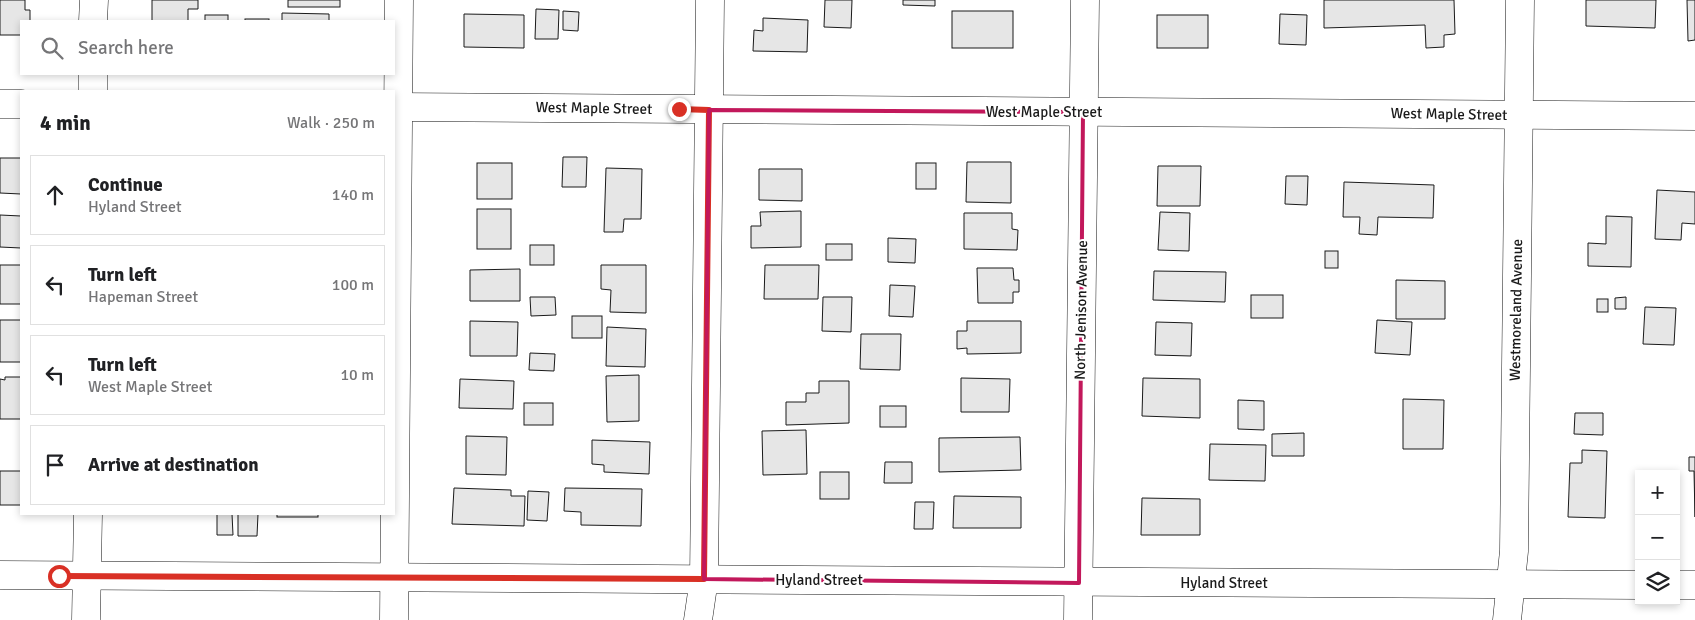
<!DOCTYPE html>
<html lang="en">
<head>
<meta charset="utf-8">
<style>
  :root { --surface:#fff; --page:#f2f2f2; --text:#202124; --muted:#757577; --line:#e0e0e0 }
  body { margin:0; font-family:Signika,sans-serif; background:var(--page); color:var(--text) }
  .controls { position:absolute; right:15px; bottom:15px; display:grid; overflow:hidden; border-radius:0px; box-shadow:0 2px 8px #0003 }
  .controls button { width:45px; height:45px; display:grid; place-items:center; padding:0; border:0; border-bottom:1px solid var(--line); background:var(--surface); color:var(--text); font:25px sans-serif }
  .stop { position:absolute; width:15px; height:15px; margin:-11px; border:4px solid #d93025; border-radius:50%; background:#fff }
  .stop.end { background:#d93025; border-color:#fff; box-shadow:0 1px 5px #0008 }
  .list { margin:0; padding:0; list-style:none }
  h2 { display:flex; justify-content:space-between; align-items:center; height:65px; margin:0; padding:0 20px; font-size:21px }
  h2 small { font-size:16px; font-weight:400; color:var(--muted) }
  .list li { display:grid; grid-template-columns:32px 1fr auto; gap:15px; align-items:center; box-sizing:border-box; height:80px; margin:0 10px 10px; padding:0 10px; border:1px solid var(--line); border-radius:0px }
  .list b { display:block; font-size:19px; white-space:nowrap }
  .list p { margin:0; font-size:16px; white-space:nowrap; color:var(--muted) }
  .list em { font-size:16px; font-style:normal; color:var(--muted) }
  .icon { flex:none; width:28px; height:28px; fill:none; stroke:currentColor; stroke-width:2; stroke-linecap:round; stroke-linejoin:round }
  .map { position:relative; flex:none; width:1695px; height:620px; overflow:hidden }
  .search { position:absolute; background:var(--surface); box-shadow:0 2px 8px #0003; left:20px; top:20px; width:375px; height:55px; display:flex; align-items:center; gap:12px; box-sizing:border-box; padding:0 18px; border-radius:0px; color:var(--muted); font-size:19px }
  .panel { position:absolute; background:var(--surface); box-shadow:0 2px 8px #0003; left:20px; top:90px; width:375px; height:425px; border-radius:0px }
  .map>svg:first-child { display:block }
  .building { fill:#e6e6e6; stroke:#1a1a1a }
  .lines { fill:none; stroke-linecap:round; stroke-linejoin:round }
  .street-casing { stroke:#1a1a1a; stroke-width:29 }
  .street { stroke:#fff; stroke-width:28 }
  .route { stroke:#d93025; stroke-width:6 }
  .marked { fill:none; stroke:#c2185b; stroke-width:4; stroke-linejoin:round }
  .labels { text-anchor:middle; stroke-width:4; stroke-linejoin:round; paint-order:stroke }
  .street-label { font-size:15px; fill:#1a1a1a; stroke:#fff }
</style>
</head>
<body>
<div class="map">
<svg width="1695" height="620" viewBox="0 0 1695 620">
  <rect width="100%" height="100%" fill="#fff"/>
  <g class="building">
    <polygon points="0,0 25,0 25,10 30,10 30,21 21,21 21,35 0,35"/>
    <polygon points="152,0 198,0 198,9 188,9 188,21 152,21"/>
    <rect x="288" y="0" width="52" height="7"/>
    <polygon points="825,0 852,0 851,28 824,27"/>
    <polygon points="903,0 935,0 935,6 903,5"/>
    <polygon points="1324,0 1454,0 1455,34 1444,35 1444,47 1426,48 1425,25 1324,28"/>
    <polygon points="1586,0 1656,0 1655,28 1586,26"/>
    <polygon points="1687,0 1695,0 1695,40 1688,41"/>
    <polygon points="536,9 559,10 558,39 535,39"/>
    <polygon points="563,11 579,12 578,31 563,30"/>
    <rect x="952" y="11" width="61" height="37"/>
    <polygon points="282,13 329,14 329,21 282,21"/>
    <polygon points="464,14 524,15 524,48 464,47"/>
    <polygon points="1280,14 1307,15 1306,45 1279,44"/>
    <rect x="205" y="15" width="23" height="6"/>
    <rect x="1157" y="15" width="51" height="33"/>
    <polygon points="763,18 808,20 807,52 753,51 754,30 763,31"/>
    <rect x="245" y="19" width="24" height="2"/>
    <polygon points="563,157 587,157 586,187 562,187"/>
    <polygon points="0,158 21,158 21,194 0,193"/>
    <polygon points="967,162 1011,162 1011,203 966,202"/>
    <rect x="477" y="163" width="35" height="36"/>
    <rect x="916" y="163" width="20" height="26"/>
    <polygon points="1158,166 1201,166 1200,206 1157,206"/>
    <polygon points="606,168 642,169 641,219 624,219 623,232 604,232"/>
    <polygon points="759,169 802,169 802,201 759,200"/>
    <polygon points="1286,176 1308,176 1307,205 1285,204"/>
    <polygon points="1344,182 1434,185 1433,218 1378,217 1377,235 1359,234 1360,217 1343,217"/>
    <polygon points="1657,190 1695,192 1695,224 1682,223 1681,240 1655,239"/>
    <rect x="477" y="209" width="34" height="40"/>
    <polygon points="801,211 801,247 751,248 751,226 761,226 760,212"/>
    <polygon points="1160,212 1190,213 1189,251 1158,250"/>
    <polygon points="964,213 1012,213 1012,229 1018,230 1017,250 964,249"/>
    <polygon points="0,215 21,216 21,248 0,247"/>
    <polygon points="1606,216 1632,217 1631,267 1588,266 1588,243 1606,244"/>
    <polygon points="888,238 916,239 915,263 888,262"/>
    <rect x="826" y="244" width="26" height="16"/>
    <rect x="530" y="245" width="24" height="20"/>
    <rect x="1325" y="251" width="13" height="17"/>
    <rect x="0" y="265" width="21" height="39"/>
    <polygon points="601,265 646,265 646,313 610,312 611,290 601,289"/>
    <polygon points="765,265 819,265 818,299 764,299"/>
    <polygon points="977,268 1013,268 1014,280 1019,280 1019,292 1013,292 1013,303 978,303"/>
    <polygon points="520,269 520,301 470,301 470,270"/>
    <polygon points="1154,271 1226,272 1225,302 1153,300"/>
    <polygon points="1396,280 1445,281 1445,319 1396,319"/>
    <polygon points="890,285 915,286 913,317 889,316"/>
    <rect x="1251" y="295" width="32" height="23"/>
    <polygon points="530,297 555,297 556,315 531,316"/>
    <polygon points="823,297 852,297 851,332 822,331"/>
    <polygon points="1626,297 1626,309 1615,309 1615,298"/>
    <rect x="1597" y="299" width="11" height="13"/>
    <polygon points="1645,307 1676,308 1674,345 1643,344"/>
    <rect x="572" y="316" width="30" height="22"/>
    <rect x="0" y="320" width="21" height="42"/>
    <polygon points="1377,320 1412,322 1410,355 1375,353"/>
    <polygon points="470,321 518,322 517,356 470,356"/>
    <polygon points="967,321 1021,321 1021,353 967,354 967,348 957,349 957,331 967,331"/>
    <polygon points="1156,322 1192,323 1191,356 1155,355"/>
    <polygon points="607,327 646,329 645,367 606,366"/>
    <polygon points="861,334 901,334 900,370 860,369"/>
    <polygon points="530,353 555,354 554,371 529,370"/>
    <polygon points="639,375 639,421 607,422 606,376"/>
    <polygon points="5,377 21,377 21,419 0,419 0,379 5,380"/>
    <polygon points="961,378 1010,379 1009,412 961,412"/>
    <polygon points="1143,378 1200,379 1200,418 1142,416"/>
    <polygon points="460,379 514,381 513,409 459,408"/>
    <polygon points="819,381 849,381 849,423 786,425 786,402 806,402 806,393 819,393"/>
    <polygon points="1403,399 1444,400 1443,449 1403,449"/>
    <polygon points="1238,400 1264,401 1264,430 1238,429"/>
    <rect x="524" y="403" width="29" height="22"/>
    <rect x="880" y="406" width="26" height="21"/>
    <polygon points="1575,413 1603,413 1603,435 1574,434"/>
    <polygon points="806,430 807,474 763,475 762,431"/>
    <polygon points="1304,433 1304,456 1272,456 1272,434"/>
    <polygon points="466,436 507,437 506,475 466,474"/>
    <polygon points="1020,437 1021,470 939,472 939,438"/>
    <polygon points="592,440 650,442 649,474 604,472 604,465 592,464"/>
    <polygon points="1210,444 1266,445 1265,481 1209,480"/>
    <polygon points="1582,450 1607,451 1605,518 1568,517 1570,463 1582,463"/>
    <polygon points="1689,457 1695,457 1695,517 1694,471 1689,471"/>
    <polygon points="885,462 912,462 912,483 884,483"/>
    <rect x="0" y="471" width="21" height="34"/>
    <rect x="820" y="472" width="29" height="27"/>
    <polygon points="454,488 511,490 511,496 525,496 524,526 452,524"/>
    <polygon points="565,488 642,489 641,526 581,525 581,512 564,511"/>
    <polygon points="528,491 549,492 547,521 527,520"/>
    <polygon points="954,496 1021,497 1021,528 953,528"/>
    <polygon points="1142,498 1200,499 1200,535 1141,535"/>
    <polygon points="915,502 934,502 933,529 914,529"/>
    <polygon points="217,514 232,514 233,535 217,535"/>
    <polygon points="238,514 258,514 257,536 238,536"/>
    <rect x="277" y="514" width="41" height="3"/>
  </g>
  <g class="lines">
    <g class="street-casing">
      <g id="street">
        <polyline points="93,21 94,0"/>
        <polyline points="93,91 93,74"/>
        <polyline points="0,104 21,104"/>
        <polyline points="394,107 1695,116"/>
        <polyline points="0,575 1639,585"/>
        <polyline points="1676,585 1695,585"/>
        <polyline points="86,620 88,514"/>
        <polyline points="394,620 399,0"/>
        <polyline points="698,620 704,579 710,0"/>
        <polyline points="1078,620 1085,0"/>
        <polyline points="1507,620 1514,551 1520,0"/>
      </g>
    </g>
    <use href="#street" class="street"/>
  </g>
  <g class="lines">
    <polyline class="route" points="59,576 704,579 709,110 679,109"/>
  </g>
  <path class="marked" d="M709,110L1083,112L1079,583L704,579Z"/>
  <g class="labels">
    <g class="street-label">
      <text transform="translate(594 108) rotate(1)" y="5">West Maple Street</text>
      <text x="1044" y="117">West Maple Street</text>
      <text transform="translate(1449 114) rotate(1)" y="5">West Maple Street</text>
      <text transform="translate(1081 310) rotate(-89)" y="5">North Jenison Avenue</text>
      <text transform="translate(1516 310) rotate(-89)" y="5">Westmoreland Avenue</text>
      <text x="819" y="585">Hyland Street</text>
      <text x="1224" y="588">Hyland Street</text>
    </g>
  </g>
</svg>
<div class="controls">
<button>+</button>
<button>−</button>
<button><svg class="icon" aria-label="layers" viewBox="0 0 24 24"><path d="M12 4l9 5-9 5-9-5zM3 14l9 5 9-5"/></svg></button>
</div>
<div class="stop" style="left:59px;top:576px"></div>
<div class="stop end" style="left:679px;top:109px"></div>
<div class="search"><svg class="icon" aria-label="search" viewBox="0 0 24 24"><circle cx="10" cy="10" r="6"/><path d="M15 15l6 6"/></svg>Search here</div>
<section class="panel">
<h2>4 min<small>Walk · 250 m</small></h2>
<ul class="list">
<li><svg class="icon" aria-label="ahead" viewBox="0 0 24 24"><path d="M12 20V5M6 11l6-6 6 6"/></svg><div><b>Continue</b><p>Hyland Street</p></div><em>140 m</em></li>
<li><svg class="icon" aria-label="left" viewBox="0 0 24 24"><path d="M17 20v-9H6M10 6l-5 5 5 5"/></svg><div><b>Turn left</b><p>Hapeman Street</p></div><em>100 m</em></li>
<li><svg class="icon" aria-label="left" viewBox="0 0 24 24"><path d="M17 20v-9H6M10 6l-5 5 5 5"/></svg><div><b>Turn left</b><p>West Maple Street</p></div><em>10 m</em></li>
<li><svg class="icon" aria-label="arrive" viewBox="0 0 24 24"><path d="M6 21V4h12l-3 4 3 4H6"/></svg><div><b>Arrive at destination</b></div></li>
</ul>
</section>
</div>
</body>
</html>
